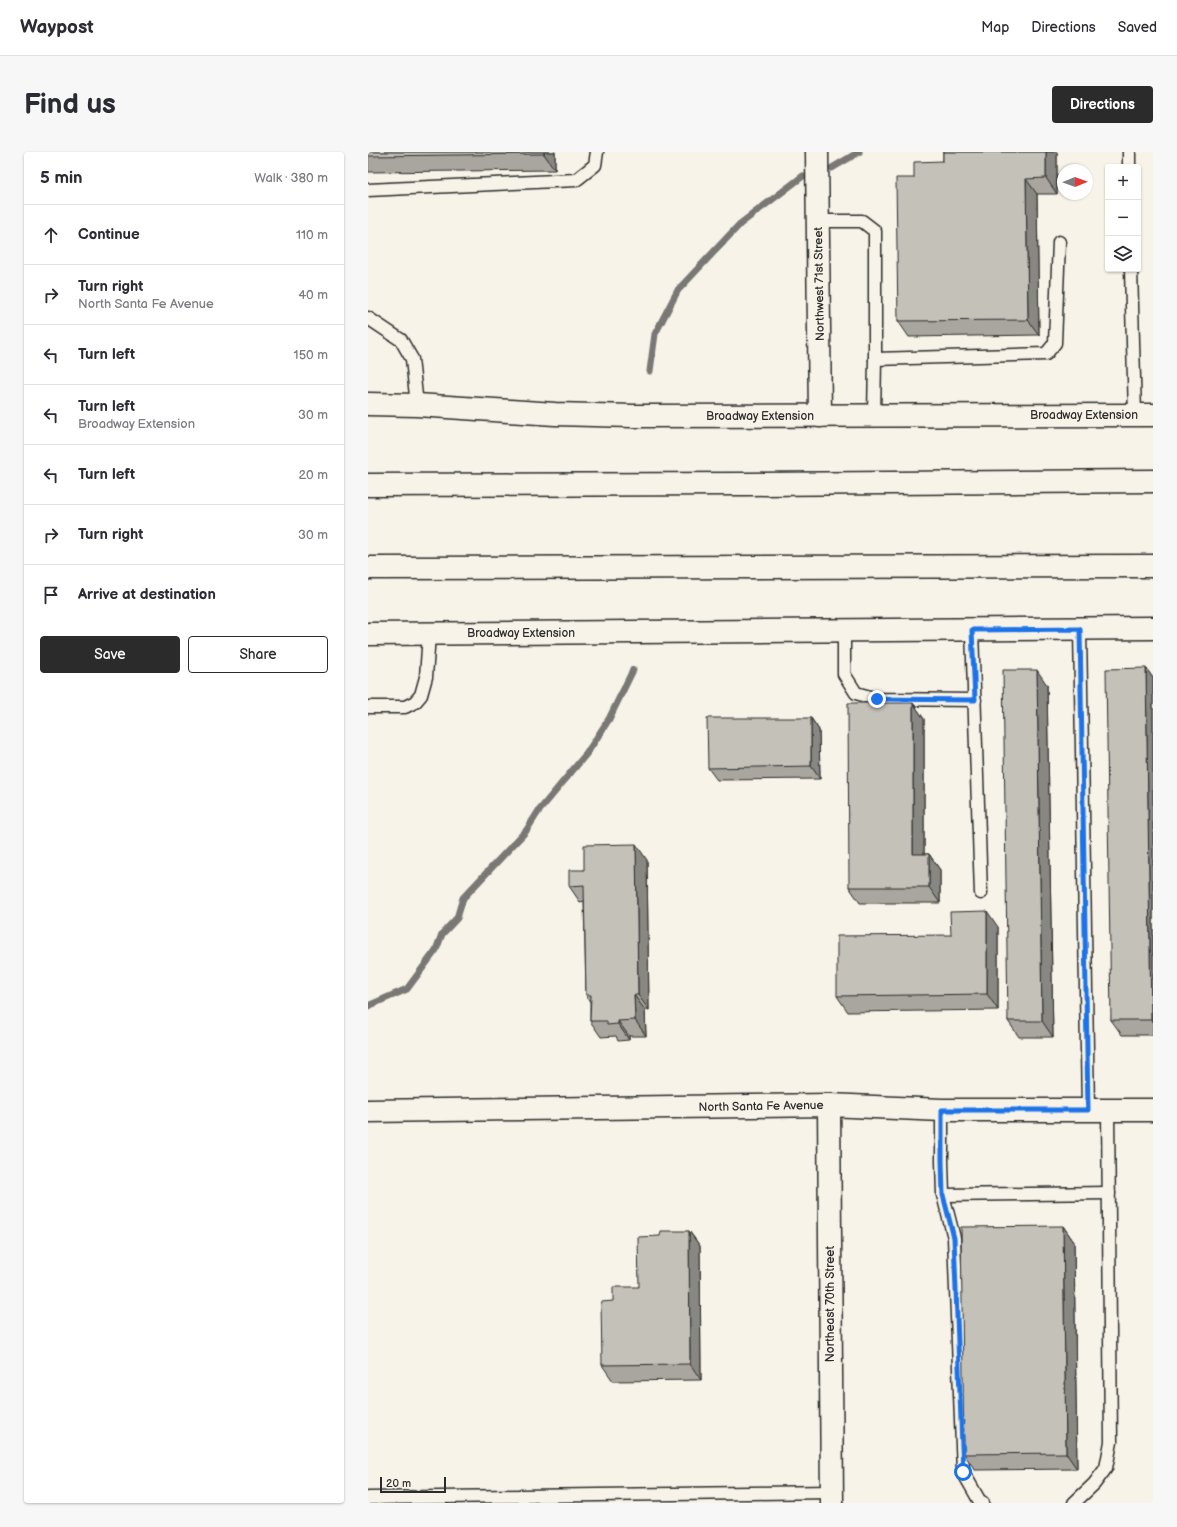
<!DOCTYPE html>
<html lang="en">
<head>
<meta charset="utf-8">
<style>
  :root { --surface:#fff; --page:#f7f7f7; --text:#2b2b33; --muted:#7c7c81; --line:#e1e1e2; --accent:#2b2b2b }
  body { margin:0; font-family:"Balsamiq Sans",sans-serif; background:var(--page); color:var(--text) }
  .controls { position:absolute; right:12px; top:12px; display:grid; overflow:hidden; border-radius:4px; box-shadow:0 1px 3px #0004 }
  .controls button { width:36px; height:36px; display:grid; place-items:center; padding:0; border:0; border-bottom:1px solid var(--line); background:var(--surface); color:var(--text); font:20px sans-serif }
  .compass { position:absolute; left:689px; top:12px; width:36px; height:36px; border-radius:50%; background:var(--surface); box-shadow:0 1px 3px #0004; rotate:89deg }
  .scale { position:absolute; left:12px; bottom:10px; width:66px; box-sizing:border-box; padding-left:4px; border:2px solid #2b2b2b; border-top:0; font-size:11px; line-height:14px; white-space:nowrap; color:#2b2b2b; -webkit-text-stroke:3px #f7f3e8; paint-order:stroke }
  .stop { position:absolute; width:12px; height:12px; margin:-9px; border:3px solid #1a73e8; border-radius:50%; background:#fff }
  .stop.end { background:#1a73e8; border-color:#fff; box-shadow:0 1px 4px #0008 }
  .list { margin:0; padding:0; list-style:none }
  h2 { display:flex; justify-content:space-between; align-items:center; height:52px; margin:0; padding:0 16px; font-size:17px }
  h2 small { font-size:13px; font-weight:400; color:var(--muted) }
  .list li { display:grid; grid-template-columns:26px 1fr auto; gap:12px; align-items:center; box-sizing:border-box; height:60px; padding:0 16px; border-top:1px solid var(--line) }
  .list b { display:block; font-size:15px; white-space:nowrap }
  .list p { margin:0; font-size:13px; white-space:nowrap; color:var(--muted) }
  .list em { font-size:13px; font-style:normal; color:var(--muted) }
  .actions { display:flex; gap:8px; padding:12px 16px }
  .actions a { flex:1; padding:9px 0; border:1px solid var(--accent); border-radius:4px; text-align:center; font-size:14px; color:var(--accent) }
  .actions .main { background:var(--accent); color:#fff }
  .icon { flex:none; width:22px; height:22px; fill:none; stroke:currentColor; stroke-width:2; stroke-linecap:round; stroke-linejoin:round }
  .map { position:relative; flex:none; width:785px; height:1351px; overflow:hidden; border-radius:4px }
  header { display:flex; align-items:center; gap:24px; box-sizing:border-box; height:56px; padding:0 20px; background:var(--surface); border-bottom:1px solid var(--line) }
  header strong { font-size:19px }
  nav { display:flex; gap:22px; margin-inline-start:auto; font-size:14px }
  .intro { display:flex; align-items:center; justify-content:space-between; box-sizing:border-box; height:96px; padding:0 24px }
  h1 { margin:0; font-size:28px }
  .button { padding:10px 18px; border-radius:4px; background:var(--accent); color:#fff; font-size:14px; font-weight:700 }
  main { display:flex; gap:24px; padding:0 24px }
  aside { flex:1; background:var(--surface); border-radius:4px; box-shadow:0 1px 3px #0004 }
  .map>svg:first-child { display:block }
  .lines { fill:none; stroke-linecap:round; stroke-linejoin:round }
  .stream { stroke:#7a7874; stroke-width:7 }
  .lane-casing { stroke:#2b2b2b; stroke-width:15 }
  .street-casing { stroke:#2b2b2b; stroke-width:25 }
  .secondary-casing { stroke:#2b2b2b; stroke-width:25 }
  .highway-casing { stroke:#2b2b2b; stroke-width:25 }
  .lane { stroke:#f7f3e8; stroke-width:12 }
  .street { stroke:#f7f3e8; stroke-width:22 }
  .secondary { stroke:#f7f3e8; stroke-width:22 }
  .highway { stroke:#f7f3e8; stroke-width:22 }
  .wall { fill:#a9a69f; stroke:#2b2b2b }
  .shaded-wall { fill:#898782; stroke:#2b2b2b }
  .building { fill:#c4c1b9; stroke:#2b2b2b }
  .route { stroke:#1a73e8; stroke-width:5 }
  .labels { text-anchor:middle; stroke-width:4; stroke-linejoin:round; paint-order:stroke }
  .street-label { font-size:12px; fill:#2b2b2b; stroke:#f7f3e8 }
</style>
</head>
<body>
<header>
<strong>Waypost</strong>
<nav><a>Map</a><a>Directions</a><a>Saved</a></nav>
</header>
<div class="intro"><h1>Find us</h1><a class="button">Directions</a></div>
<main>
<aside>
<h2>5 min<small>Walk · 380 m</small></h2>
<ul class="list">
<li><svg class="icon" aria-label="ahead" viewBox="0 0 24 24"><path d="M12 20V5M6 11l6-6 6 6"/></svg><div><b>Continue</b></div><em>110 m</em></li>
<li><svg class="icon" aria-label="right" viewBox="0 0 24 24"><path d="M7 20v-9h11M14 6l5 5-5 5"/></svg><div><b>Turn right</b><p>North Santa Fe Avenue</p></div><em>40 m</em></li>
<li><svg class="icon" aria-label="left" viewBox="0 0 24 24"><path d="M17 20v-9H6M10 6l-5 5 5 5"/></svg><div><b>Turn left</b></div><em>150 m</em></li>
<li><svg class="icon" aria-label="left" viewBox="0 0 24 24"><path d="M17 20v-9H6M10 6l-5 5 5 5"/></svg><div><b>Turn left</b><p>Broadway Extension</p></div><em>30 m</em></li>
<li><svg class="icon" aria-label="left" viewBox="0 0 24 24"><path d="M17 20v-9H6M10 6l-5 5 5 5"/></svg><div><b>Turn left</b></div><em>20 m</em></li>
<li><svg class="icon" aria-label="right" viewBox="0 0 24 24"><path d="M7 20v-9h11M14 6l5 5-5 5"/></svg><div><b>Turn right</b></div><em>30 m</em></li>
<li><svg class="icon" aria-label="arrive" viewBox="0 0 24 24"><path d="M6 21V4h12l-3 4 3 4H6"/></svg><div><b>Arrive at destination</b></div></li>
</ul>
<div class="actions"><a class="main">Save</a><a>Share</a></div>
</aside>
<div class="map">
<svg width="785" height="1351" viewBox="0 0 785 1351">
  <rect width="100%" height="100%" fill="#f7f3e8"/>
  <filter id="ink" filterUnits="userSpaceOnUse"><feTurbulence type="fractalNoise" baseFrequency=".025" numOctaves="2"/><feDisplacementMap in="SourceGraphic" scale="8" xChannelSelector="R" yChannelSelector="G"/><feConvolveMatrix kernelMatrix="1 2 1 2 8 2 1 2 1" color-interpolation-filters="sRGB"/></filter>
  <g filter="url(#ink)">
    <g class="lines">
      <g class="stream">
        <polyline points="464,16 491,0"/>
        <polyline points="282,219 287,182 310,138 372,72 435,24"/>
        <polyline points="0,854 39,837 68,798 74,782 89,766 95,746 158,679 170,660 219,601 241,567 265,518"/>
      </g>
      <g class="lane-casing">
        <g id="lane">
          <polyline points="761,0 761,15"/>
          <polyline points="0,38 208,28 227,13 229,0"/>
          <polyline points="450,69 494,69 507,79 507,207 678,202 687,191 691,90"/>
          <polyline points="763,117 767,263"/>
          <polyline points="0,166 33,188 44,207 49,253"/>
          <polyline points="506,264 507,207"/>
          <polyline points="712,477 720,958"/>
          <polyline points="604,478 613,741"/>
          <polyline points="476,479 476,522 488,541 509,547 607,548"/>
          <polyline points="0,555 37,555 47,550 53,543 58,525 61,482"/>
          <polyline points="574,958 574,1009 575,1043 586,1086 595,1320 611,1348 615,1351"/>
          <polyline points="575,1043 741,1041"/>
          <polyline points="0,1346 464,1340"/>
          <polyline points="706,1351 726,1332 738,1316 743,1290 740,958"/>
        </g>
      </g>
      <g class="street-casing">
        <g id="street">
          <polyline points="449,0 452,264"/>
          <polyline points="461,953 464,1351"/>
          <polyline points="0,959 461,953 574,958 785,958"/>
        </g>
      </g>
      <g class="secondary-casing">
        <g id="secondary">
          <polyline points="0,252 49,253 187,262 264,264 785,263"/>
          <polyline points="0,482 785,476"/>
        </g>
      </g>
      <g class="highway-casing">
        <g id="highway">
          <polyline points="0,333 379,332 785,329"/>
          <polyline points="0,416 785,414"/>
        </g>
      </g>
      <use href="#lane" class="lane"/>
      <use href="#street" class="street"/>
      <use href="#secondary" class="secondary"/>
      <use href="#highway" class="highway"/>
    </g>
    <g class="wall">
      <polygon points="0,0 187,0 187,18 0,20"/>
      <polygon points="575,0 689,0 689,42 669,42 671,183 541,185 530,169 546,26 575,9"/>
      <polygon points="778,516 785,526 785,883 754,883 743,868"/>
      <polygon points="679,533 685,885 651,885 640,869"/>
      <polygon points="545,551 556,567 556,702 561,702 572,718 572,751 492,751 481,735"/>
      <polygon points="443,566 451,578 452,627 349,628 340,616"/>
      <polygon points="279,708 281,858 277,858 278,884 261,884 261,888 250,889 248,884 233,885 222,869 222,850 218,843 216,749 212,750 201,734 216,718"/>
      <polygon points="630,775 630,858 480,860 469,844 583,783"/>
      <polygon points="695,1074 706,1090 709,1317 607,1318 596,1302"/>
      <polygon points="321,1079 332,1094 333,1228 245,1229 234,1213 245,1149 271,1135 292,1084"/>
    </g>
    <g class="shaded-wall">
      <polygon points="176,0 187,0 187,18 176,2"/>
      <polygon points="678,0 689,0 689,42 678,26"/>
      <polygon points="658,27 669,42 671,183 660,168"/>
      <polygon points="778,516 785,526 785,871 783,868"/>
      <polygon points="669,518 679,533 685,885 674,869"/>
      <polygon points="545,551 556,567 556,718 545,702"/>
      <polygon points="443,566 451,578 452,627 443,614"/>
      <polygon points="268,692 279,708 281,858 270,843"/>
      <polygon points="561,702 572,718 572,751 561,735"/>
      <polygon points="619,759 630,775 630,858 619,842"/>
      <polygon points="266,843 277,858 278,884 267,868"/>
      <polygon points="250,869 261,884 261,888 250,872"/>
      <polygon points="695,1074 706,1090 709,1317 698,1301"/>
      <polygon points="321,1079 332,1094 333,1228 322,1212"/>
    </g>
    <g class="building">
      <polygon points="0,0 176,0 176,2 0,4"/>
      <polygon points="575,0 678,0 678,26 658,27 660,168 530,169 528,26 546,26 546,10 575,9"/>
      <polygon points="778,516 783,868 743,868 738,517"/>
      <polygon points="635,518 669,518 674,869 640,869"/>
      <polygon points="480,551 545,551 545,702 561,702 561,735 481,735"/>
      <polygon points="339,566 443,566 443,614 340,616"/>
      <polygon points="268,692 270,843 266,843 267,868 250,869 250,872 239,873 239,869 222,869 223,843 218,843 216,733 201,734 201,718 216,718 216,693"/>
      <polygon points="619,759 619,842 469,844 469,784 583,783 582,760"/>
      <polygon points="695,1074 698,1301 596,1302 593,1075"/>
      <polygon points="293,1079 321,1079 322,1212 234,1213 233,1150 245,1149 245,1135 271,1135 270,1085 292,1084"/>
    </g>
  </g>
  <g class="lines" filter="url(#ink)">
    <polyline class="route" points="509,547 607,548 604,478 712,477 720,958 574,958 574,1009 575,1043 586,1086 595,1320"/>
  </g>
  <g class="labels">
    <g class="street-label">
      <text transform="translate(451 132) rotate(-91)" y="4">Northwest 71st Street</text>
      <text x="716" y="267">Broadway Extension</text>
      <text x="392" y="268">Broadway Extension</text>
      <text x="153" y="485">Broadway Extension</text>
      <text transform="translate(393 954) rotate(-1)" y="4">North Santa Fe Avenue</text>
      <text transform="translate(462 1152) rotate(-90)" y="4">Northeast 70th Street</text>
    </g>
  </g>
</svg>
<div class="controls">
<button>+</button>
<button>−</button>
<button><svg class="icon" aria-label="layers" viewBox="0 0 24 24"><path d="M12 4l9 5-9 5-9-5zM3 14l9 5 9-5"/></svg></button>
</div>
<svg class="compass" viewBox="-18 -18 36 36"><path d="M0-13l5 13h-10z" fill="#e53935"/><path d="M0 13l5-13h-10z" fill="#7c7c81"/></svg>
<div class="scale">20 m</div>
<div class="stop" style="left:595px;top:1320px"></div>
<div class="stop end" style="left:509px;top:547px"></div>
</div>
</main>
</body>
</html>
